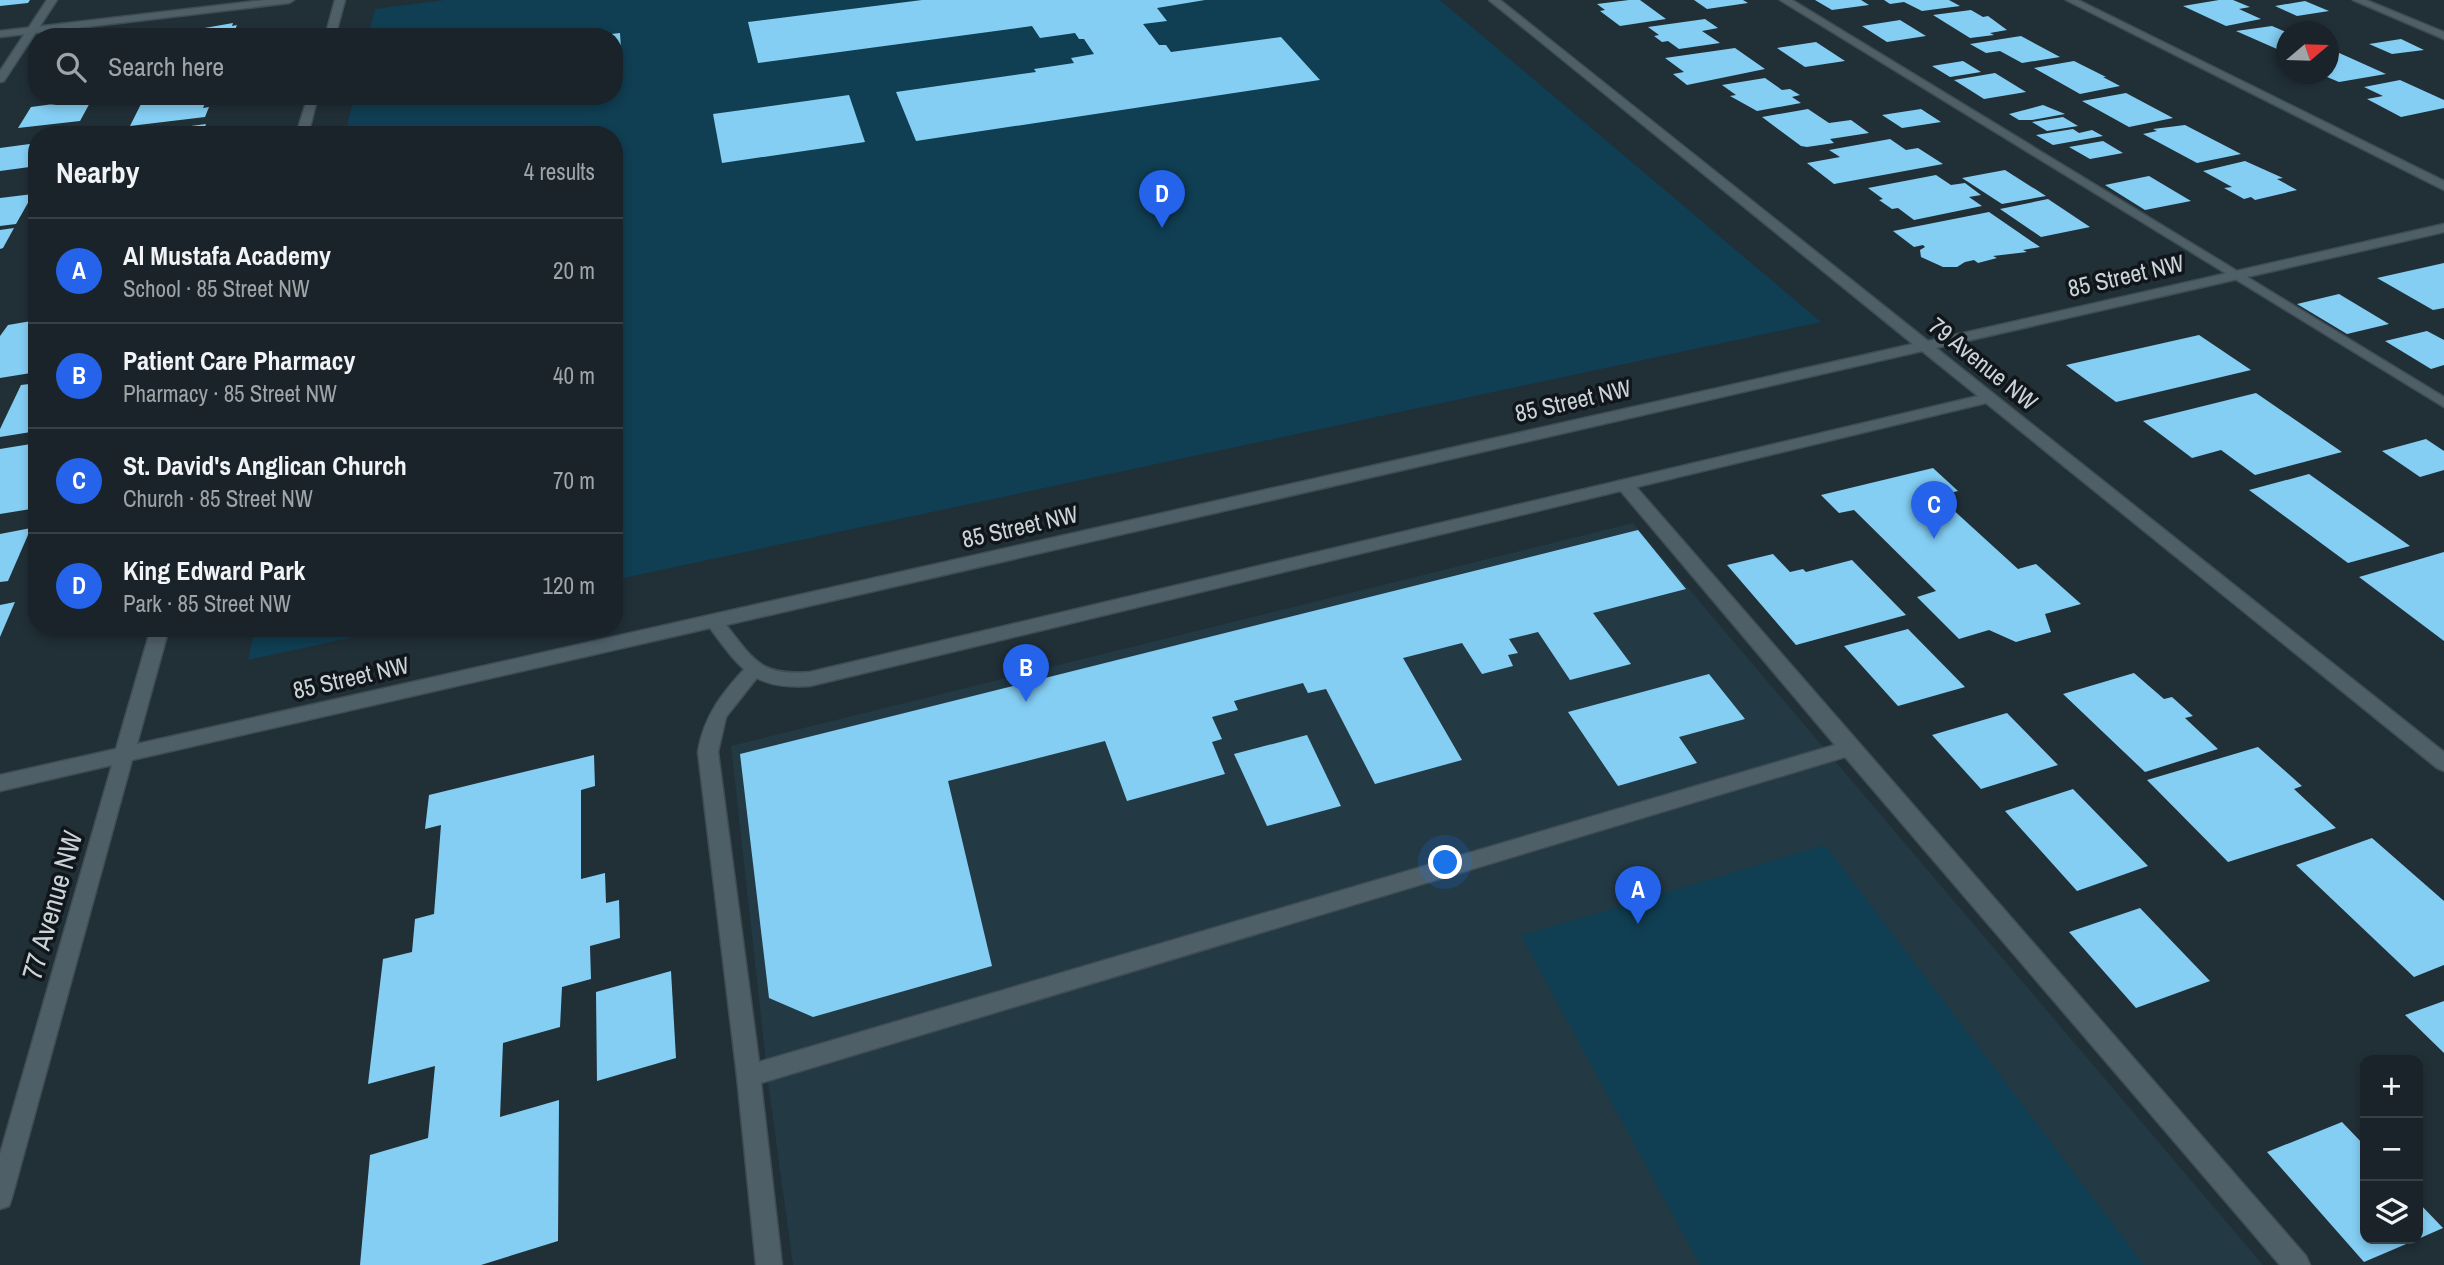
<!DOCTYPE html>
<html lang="en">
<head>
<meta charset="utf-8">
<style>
  :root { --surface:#192329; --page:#222b31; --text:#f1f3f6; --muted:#9fa4a8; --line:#374046; --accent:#2563eb }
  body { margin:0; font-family:"Archivo Narrow",sans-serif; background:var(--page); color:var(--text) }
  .controls { position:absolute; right:21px; bottom:21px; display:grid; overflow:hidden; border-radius:14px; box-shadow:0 4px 10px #0003 }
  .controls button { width:63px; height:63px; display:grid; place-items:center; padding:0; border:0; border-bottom:2px solid var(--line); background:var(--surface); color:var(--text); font:35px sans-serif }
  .compass { position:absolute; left:2276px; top:21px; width:63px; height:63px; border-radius:50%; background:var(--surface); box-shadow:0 4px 10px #0003; rotate:71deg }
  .you { position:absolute; left:1446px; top:863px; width:24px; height:24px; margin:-18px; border:5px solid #fff; border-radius:50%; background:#1a73e8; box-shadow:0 0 0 10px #1a73e833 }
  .badge { display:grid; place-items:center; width:46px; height:46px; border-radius:50%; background:var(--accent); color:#fff; font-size:23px; font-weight:700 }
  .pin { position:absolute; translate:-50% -58px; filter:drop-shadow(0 2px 4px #0008) }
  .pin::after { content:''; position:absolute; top:37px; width:24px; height:21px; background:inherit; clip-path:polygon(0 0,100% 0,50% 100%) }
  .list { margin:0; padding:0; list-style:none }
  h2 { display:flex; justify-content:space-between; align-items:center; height:91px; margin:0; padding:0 28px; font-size:30px }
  h2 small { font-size:23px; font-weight:400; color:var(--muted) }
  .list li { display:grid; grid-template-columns:46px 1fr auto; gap:21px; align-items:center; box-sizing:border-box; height:105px; padding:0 28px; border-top:2px solid var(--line) }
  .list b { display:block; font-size:26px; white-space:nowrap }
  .list p { margin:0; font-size:23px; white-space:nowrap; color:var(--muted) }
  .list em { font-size:23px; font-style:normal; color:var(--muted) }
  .icon { flex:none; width:38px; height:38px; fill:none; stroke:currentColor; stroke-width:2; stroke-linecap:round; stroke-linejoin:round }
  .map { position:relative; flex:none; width:2444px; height:1265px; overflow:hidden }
  .search { position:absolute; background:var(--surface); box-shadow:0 4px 10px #0003; left:28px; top:28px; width:595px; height:77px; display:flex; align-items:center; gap:18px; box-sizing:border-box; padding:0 24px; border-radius:28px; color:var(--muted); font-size:26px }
  .panel { position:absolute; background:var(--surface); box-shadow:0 4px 10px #0003; left:28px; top:126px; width:595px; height:511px; border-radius:28px }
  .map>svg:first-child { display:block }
  .built { fill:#233944 }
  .green { fill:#103e52 }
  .building { fill:#84cef4 }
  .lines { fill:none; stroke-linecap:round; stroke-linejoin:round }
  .lane-casing { stroke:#3f4c52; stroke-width:3 }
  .street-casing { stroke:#3f4c52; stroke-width:3 }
  .lane { fill:#4f5f68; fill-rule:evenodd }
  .street { fill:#4f5f68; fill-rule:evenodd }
  .labels { text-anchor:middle; stroke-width:7; stroke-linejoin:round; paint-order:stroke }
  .street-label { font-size:24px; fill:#cad3d8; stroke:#10161a }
  .near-street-label { font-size:28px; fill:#cad3d8; stroke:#10161a }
</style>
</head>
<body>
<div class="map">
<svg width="2444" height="1265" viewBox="0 0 2444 1265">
  <rect width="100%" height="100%" fill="#212f37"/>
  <polygon class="built" points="1633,523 2263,1265 793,1265 769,1089 731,746"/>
  <g class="green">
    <polygon points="445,0 1440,0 1821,322 614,580 614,135 345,135 354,96 614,96 614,37 368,37 375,9"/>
    <polygon points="255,628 396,628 248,660"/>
    <polygon points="1825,845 2144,1265 1700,1265 1521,936"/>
  </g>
  <g class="building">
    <polygon points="0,0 30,0 28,3 0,6"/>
    <polygon points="922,0 1205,0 1157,8 1167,21 1143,24 1159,45 1166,45 1171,52 1281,37 1320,80 916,141 896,92 1036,72 1034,69 1074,63 1071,58 1094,54 1084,39 1079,39 1075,33 1040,38 1032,26 758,63 748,22"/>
    <polygon points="1629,0 1640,0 1666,19 1620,26 1600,11 1605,10 1597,4"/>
    <polygon points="1694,0 1743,0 1748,3 1707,9"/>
    <polygon points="1815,0 1861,0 1869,5 1832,10"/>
    <polygon points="1884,0 1949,0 1960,6 1922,11 1904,2 1890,4"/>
    <polygon points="2219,0 2233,0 2250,7 2239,9 2261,19 2226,26 2183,6"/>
    <polygon points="2305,1 2329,11 2297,16 2275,6"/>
    <polygon points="1971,10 1983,17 1988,16 2007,30 1990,33 1994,35 1970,38 1933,15"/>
    <polygon points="1705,19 1718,28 1702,31 1720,43 1679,49 1668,41 1662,42 1654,36 1659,35 1648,27"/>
    <polygon points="1900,20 1926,36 1887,42 1862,26"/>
    <polygon points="233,23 232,26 237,25 232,37 153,37"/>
    <polygon points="2272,26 2286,32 2286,53 2236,31"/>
    <polygon points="620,33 623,78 614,79 614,37 602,35"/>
    <polygon points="2021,36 2060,57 2022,63 2000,51 1986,53 1970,44"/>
    <polygon points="2401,39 2424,50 2392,54 2369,44"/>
    <polygon points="1816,42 1845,61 1805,67 1777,48"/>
    <polygon points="1735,48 1765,69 1687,85 1673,74 1684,72 1665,58"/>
    <polygon points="2337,52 2386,74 2339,82 2320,74 2328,74 2328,53"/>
    <polygon points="1963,61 1981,72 1950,77 1932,66"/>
    <polygon points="2074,61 2106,77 2103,77 2120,86 2080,94 2034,68"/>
    <polygon points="1995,73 2026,92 1984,99 1954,80"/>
    <polygon points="1765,78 1782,90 1790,89 1800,95 1792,97 1801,103 1757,111 1730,96 1736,95 1722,85"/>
    <polygon points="2400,80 2444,100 2444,108 2401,117 2367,99 2383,96 2364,87"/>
    <polygon points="2126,93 2173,118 2129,127 2082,101"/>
    <polygon points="849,95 865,142 722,163 713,114"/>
    <polygon points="145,96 208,96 203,108 209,107 205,117 130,126"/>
    <polygon points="92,99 80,121 18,128 31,107"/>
    <polygon points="2043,105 2065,114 2032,120 2019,120 2009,114"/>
    <polygon points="1808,109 1829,123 1851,120 1869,133 1830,139 1834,143 1807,147 1801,146 1762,117"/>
    <polygon points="1921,109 1941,122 1902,128 1882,115"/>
    <polygon points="2063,117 2078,126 2047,131 2032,122"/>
    <polygon points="206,124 202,135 139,135 138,133"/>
    <polygon points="2185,125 2241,154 2197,163 2143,134 2157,131 2153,129"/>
    <polygon points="2073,129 2079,133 2092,130 2103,136 2053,145 2036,135"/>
    <polygon points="1890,139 1906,150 1918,148 1943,164 1834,184 1807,163 1840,157 1829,150"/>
    <polygon points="2103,141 2123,153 2090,159 2069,147"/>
    <polygon points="37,143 37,166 0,171 0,148"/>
    <polygon points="2245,161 2283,178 2277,179 2297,190 2255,200 2251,197 2244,199 2224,188 2232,187 2203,171"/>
    <polygon points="2005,170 2046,196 2002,204 1962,178"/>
    <polygon points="1936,175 1951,185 1965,183 1981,195 1969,197 1982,206 1914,220 1898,208 1892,209 1879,200 1883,199 1868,188"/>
    <polygon points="2149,176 2191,201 2145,210 2105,185"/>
    <polygon points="33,194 16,224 0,226 0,198"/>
    <polygon points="2048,199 2090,227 2041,237 2000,209"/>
    <polygon points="1989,212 2040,247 2023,250 2027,252 1993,256 1997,258 1978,263 1974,260 1965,262 1957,267 1943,267 1921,257 1920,250 1925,247 1923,245 1914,247 1893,231"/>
    <polygon points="14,228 3,248 0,249 0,230"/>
    <polygon points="2444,263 2444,308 2433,310 2377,278"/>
    <polygon points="2339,294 2389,324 2347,334 2297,304"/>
    <polygon points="37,320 37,372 0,378 0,336 8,325"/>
    <polygon points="2427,331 2444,340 2444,365 2431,369 2385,341"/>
    <polygon points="2199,335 2251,370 2116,402 2066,365"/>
    <polygon points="37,383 37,431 0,437 0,429 21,385"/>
    <polygon points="2256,393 2342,452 2255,475 2221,450 2192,458 2143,421"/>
    <polygon points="2426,439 2444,451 2444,470 2420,477 2382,451"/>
    <polygon points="37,443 37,508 0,514 0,449"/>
    <polygon points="1933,468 1958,491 1938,496 2018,569 2036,564 2081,604 2045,614 2051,632 2016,642 1989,630 1959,639 1917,597 1936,591 1854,510 1839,513 1821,495"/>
    <polygon points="2309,474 2410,546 2348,563 2249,490"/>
    <polygon points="31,528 8,581 0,582 0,534"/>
    <polygon points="1638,530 1686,589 1593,613 1631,664 1570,680 1538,632 1509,639 1518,653 1508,655 1513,666 1482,674 1462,643 1403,658 1462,760 1375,784 1326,689 1308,693 1303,683 1234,701 1238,710 1212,717 1222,739 1212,742 1225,774 1127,801 1105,741 948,781 992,966 813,1017 769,998 740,754"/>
    <polygon points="2444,552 2444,641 2359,577"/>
    <polygon points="1773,554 1790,572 1803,569 1806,572 1852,560 1906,615 1796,645 1727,565"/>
    <polygon points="15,602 0,637 0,605"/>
    <polygon points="1908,629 1965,687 1898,706 1844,646"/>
    <polygon points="2134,673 2164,699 2172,697 2193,716 2185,718 2218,749 2145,772 2063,694"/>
    <polygon points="1709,674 1745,719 1679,737 1697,763 1618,786 1568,712"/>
    <polygon points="2007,713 2058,765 1981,789 1932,735"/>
    <polygon points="1307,735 1341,806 1267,826 1234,754"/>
    <polygon points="2258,747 2302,786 2294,789 2336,828 2228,862 2147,780"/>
    <polygon points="594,755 595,786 581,790 581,879 605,873 606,903 619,900 620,938 590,946 591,979 562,987 560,1027 503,1043 500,1117 559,1100 558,1241 481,1265 360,1265 370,1155 428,1138 435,1066 368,1084 383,959 412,952 415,919 434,914 441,825 425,829 429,795"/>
    <polygon points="2073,789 2148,866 2077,891 2005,811"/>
    <polygon points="2372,838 2444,901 2444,965 2414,977 2296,865"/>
    <polygon points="2140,908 2210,981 2136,1008 2069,932"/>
    <polygon points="671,971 676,1058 597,1081 596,992"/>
    <polygon points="2444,1001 2444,1053 2405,1015"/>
    <polygon points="2342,1122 2365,1146 2365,1239 2418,1239 2364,1262 2267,1152"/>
    <polygon points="2418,1202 2443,1228 2418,1239"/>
  </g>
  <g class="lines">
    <g class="lane-casing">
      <g id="lane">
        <polygon points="47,0 57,0 4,81 0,82 0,71"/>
        <polygon points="1780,0 1792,0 2444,397 2444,407"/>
        <polygon points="2353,0 2366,0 2444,32 2444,39"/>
        <path d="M1625,480L1631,481L2306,1256L2310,1265H2280L1845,757L761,1083L782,1265H756L737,1076L698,752C704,715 723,692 748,665H760L763,670L726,717L718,752L759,1062L1835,745L1619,489L1617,485L1619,481Z"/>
      </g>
    </g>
    <g class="street-casing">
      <g id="street">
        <polygon points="265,0 294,0 289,3 0,37 0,31"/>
        <polygon points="335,0 345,0 335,37 325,37"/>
        <path d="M1489,0H1500L1928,341L2444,224V232L1936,348L2444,752V771L2437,768L1986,403L810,686C754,690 741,670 710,628L132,760L12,1197L9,1206L0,1209V1154L112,765L0,791V775L116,749L151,628H169L137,744L1913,344ZM1922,351L1978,396L810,672C760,676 755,661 726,625Z"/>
        <polygon points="2066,0 2078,0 2444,181 2444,190"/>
        <polygon points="308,96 318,96 308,135 296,135"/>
      </g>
    </g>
    <use href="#lane" class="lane"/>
    <use href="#street" class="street"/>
  </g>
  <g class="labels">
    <g class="street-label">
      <text transform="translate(2126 276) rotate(-13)" y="8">85 Street NW</text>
      <text transform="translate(1983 364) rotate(39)" y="8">79 Avenue NW</text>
      <text transform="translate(1573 401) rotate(-13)" y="8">85 Street NW</text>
      <text transform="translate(1020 527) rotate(-13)" y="8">85 Street NW</text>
      <text transform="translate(351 678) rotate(-13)" y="8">85 Street NW</text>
    </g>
    <g class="near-street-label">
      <text transform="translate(52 905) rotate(-74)" y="10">77 Avenue NW</text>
    </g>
  </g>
</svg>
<div class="controls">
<button>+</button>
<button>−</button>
<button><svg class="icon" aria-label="layers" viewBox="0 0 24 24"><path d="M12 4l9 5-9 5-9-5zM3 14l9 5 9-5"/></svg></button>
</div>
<svg class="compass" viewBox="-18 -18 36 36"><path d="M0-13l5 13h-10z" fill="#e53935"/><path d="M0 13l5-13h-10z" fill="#9fa4a8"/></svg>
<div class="you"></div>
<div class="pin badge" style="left:1638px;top:924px">A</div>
<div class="pin badge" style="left:1026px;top:702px">B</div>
<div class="pin badge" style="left:1934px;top:539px">C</div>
<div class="pin badge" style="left:1162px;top:228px">D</div>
<div class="search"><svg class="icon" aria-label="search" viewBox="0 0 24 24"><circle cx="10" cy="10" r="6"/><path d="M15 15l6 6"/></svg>Search here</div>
<section class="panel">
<h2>Nearby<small>4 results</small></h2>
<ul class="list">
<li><span class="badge">A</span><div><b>Al Mustafa Academy</b><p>School · 85 Street NW</p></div><em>20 m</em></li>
<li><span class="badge">B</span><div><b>Patient Care Pharmacy</b><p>Pharmacy · 85 Street NW</p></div><em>40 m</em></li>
<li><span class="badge">C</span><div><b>St. David's Anglican Church</b><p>Church · 85 Street NW</p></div><em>70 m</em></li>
<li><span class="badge">D</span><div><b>King Edward Park</b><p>Park · 85 Street NW</p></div><em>120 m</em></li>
</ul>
</section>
</div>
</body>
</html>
